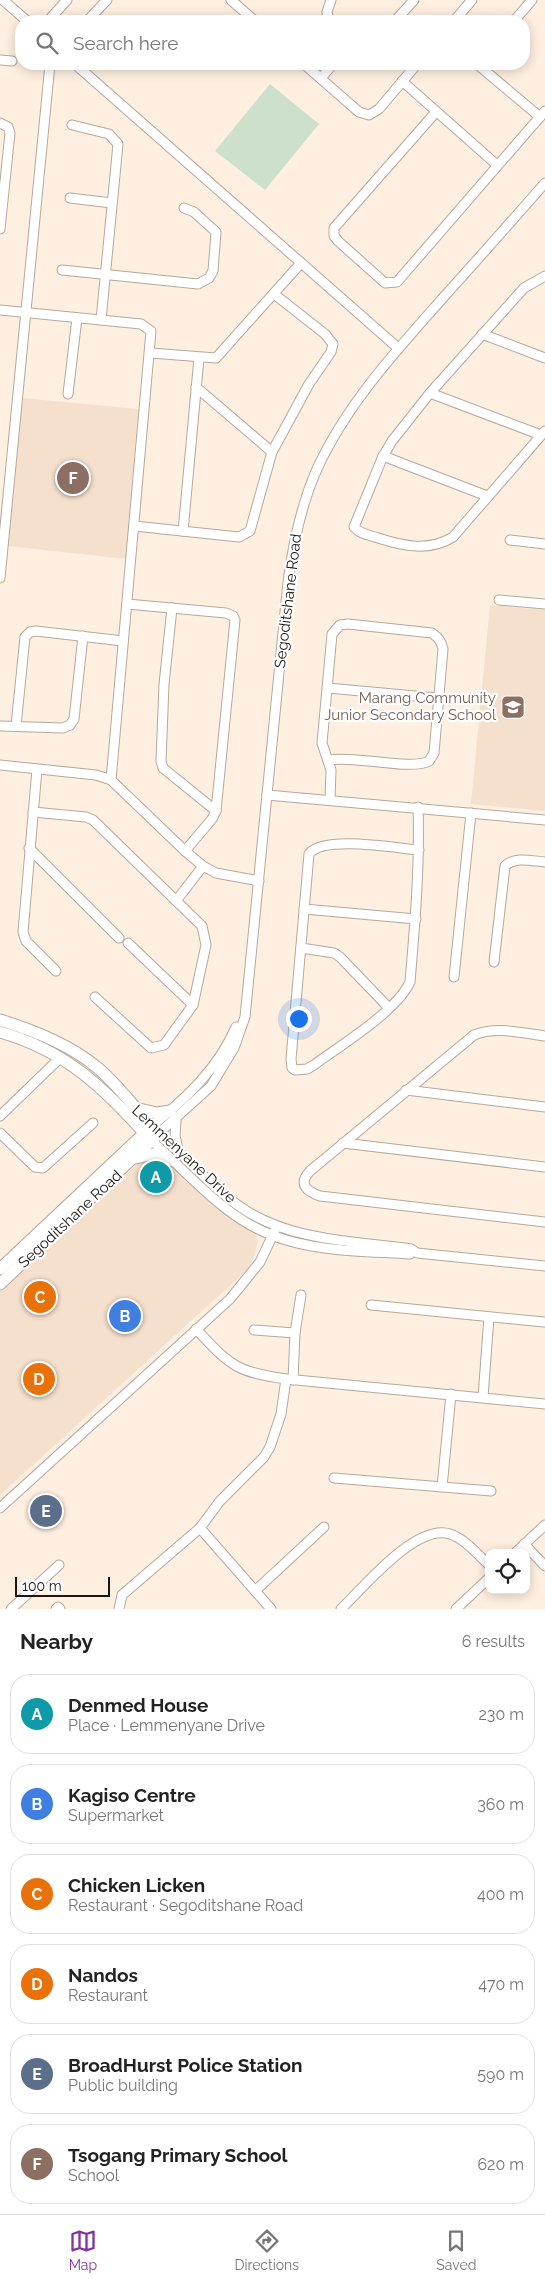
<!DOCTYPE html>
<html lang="en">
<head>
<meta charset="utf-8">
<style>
  :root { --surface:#fff; --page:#f6f6f6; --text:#222; --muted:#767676; --line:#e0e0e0; --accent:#8531a0 }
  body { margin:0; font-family:Raleway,sans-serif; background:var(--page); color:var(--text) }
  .controls { position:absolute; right:15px; bottom:15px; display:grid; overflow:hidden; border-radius:10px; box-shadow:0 2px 12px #0003 }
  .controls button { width:45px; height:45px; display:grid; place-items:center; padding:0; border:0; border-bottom:1px solid var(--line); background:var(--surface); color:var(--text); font:25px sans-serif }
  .scale { position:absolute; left:15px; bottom:12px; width:95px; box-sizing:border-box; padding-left:5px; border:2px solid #1b1611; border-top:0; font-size:14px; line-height:18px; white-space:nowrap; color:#1b1611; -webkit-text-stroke:4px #fff; paint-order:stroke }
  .you { position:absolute; left:298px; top:1018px; width:18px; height:18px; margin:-12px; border:4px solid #fff; border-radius:50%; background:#1a73e8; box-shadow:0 0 0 8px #1a73e833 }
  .badge { display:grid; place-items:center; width:32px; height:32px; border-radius:50%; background:var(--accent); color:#fff; font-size:16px; font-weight:700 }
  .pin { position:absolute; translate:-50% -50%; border:2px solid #fff; box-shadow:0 1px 5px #0006 }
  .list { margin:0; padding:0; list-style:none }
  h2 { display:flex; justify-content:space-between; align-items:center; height:65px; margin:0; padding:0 20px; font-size:21px }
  h2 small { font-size:16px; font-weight:400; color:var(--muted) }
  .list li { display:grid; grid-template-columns:32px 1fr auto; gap:15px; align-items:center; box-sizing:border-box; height:80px; margin:0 10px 10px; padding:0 10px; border:1px solid var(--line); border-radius:20px }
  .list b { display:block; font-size:19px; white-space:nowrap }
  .list p { margin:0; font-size:16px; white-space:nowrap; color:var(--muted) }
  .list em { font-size:16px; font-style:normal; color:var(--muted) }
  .icon { flex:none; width:28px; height:28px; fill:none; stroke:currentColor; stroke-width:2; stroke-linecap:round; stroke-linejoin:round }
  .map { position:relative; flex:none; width:545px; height:1609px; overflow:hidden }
  .search { position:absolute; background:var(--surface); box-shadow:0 2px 12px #0003; left:15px; right:15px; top:15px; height:55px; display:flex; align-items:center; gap:12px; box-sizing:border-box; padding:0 18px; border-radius:20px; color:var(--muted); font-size:19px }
  .sheet { height:605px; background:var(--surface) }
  nav { display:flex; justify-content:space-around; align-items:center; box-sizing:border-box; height:70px; border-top:1px solid var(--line); background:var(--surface); font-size:14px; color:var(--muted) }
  nav a { display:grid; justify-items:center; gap:2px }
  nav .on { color:var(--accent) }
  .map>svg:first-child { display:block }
  .built { fill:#f5e0ce }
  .green { fill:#cce0cc }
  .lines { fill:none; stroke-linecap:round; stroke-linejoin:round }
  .minor-casing { stroke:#b6a89c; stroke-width:11 }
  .major-casing { stroke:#b6a89c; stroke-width:13 }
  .minor { stroke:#fff; stroke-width:9 }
  .major { stroke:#fff; stroke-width:11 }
  .labels { text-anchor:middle; stroke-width:4.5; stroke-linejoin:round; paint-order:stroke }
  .street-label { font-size:15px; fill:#1b1611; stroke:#fff }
  .education-label { font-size:15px; fill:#785e54; stroke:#fff; text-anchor:end }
</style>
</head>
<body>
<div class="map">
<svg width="545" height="1609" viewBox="0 0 545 1609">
  <rect width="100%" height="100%" fill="#feefe1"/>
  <g class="built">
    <polygon points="22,398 138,409 126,559 7,546"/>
    <polygon points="490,605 545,610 545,811 471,804"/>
    <polygon points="146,1156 170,1162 203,1188 231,1219 254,1230 258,1241 255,1254 248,1269 0,1495 0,1289"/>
  </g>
  <polygon class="green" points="270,84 319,124 265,190 215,151"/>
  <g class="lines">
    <g class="minor-casing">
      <g id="minor">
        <polyline points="3,0 27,21"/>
        <polyline points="231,0 255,21"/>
        <polyline points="48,21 67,0"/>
        <polyline points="87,21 107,0"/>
        <polyline points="329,21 327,12 331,0"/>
        <polyline points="395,21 414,0"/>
        <polyline points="454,21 472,0"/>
        <polyline points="514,21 532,0"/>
        <polyline points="0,60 12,61"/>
        <polyline points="75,64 398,348"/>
        <polyline points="304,64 359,112 369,115 379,109 417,64"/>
        <polyline points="477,64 540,117"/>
        <polyline points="321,78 333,64"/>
        <polyline points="402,81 497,165"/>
        <polyline points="436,112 334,228 334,236 338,241 385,283 397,282 545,111"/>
        <polyline points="0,123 8,127 10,133 0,229"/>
        <polyline points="72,125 109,134 118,144 101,320"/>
        <path d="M545,183C511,222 477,260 442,299C395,352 347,404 317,469C301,505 293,544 288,582L245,1017L234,1048L211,1086L159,1133C187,1158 211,1187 242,1208C291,1241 354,1241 411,1249L417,1253L545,1266"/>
        <polyline points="70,198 112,203"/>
        <polyline points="62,270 198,284 209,278 213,271 216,232 194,212 184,208"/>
        <path d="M545,276L524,288L430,393L392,441L383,456L354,527C360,534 369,535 378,538C403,546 429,552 453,537L545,431"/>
        <polyline points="0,310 141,324 151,331 111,780"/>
        <polyline points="482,334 545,358"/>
        <polyline points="151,353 216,358 301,263"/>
        <polyline points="196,387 272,452"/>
        <polyline points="430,393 541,435"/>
        <polyline points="68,394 77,318"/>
        <polyline points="383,456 487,496"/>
        <polyline points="134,526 239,537 250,531 272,452 309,384 331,352 333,344 325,334 274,294"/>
        <polyline points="183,531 199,358"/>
        <polyline points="510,540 545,544"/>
        <polyline points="0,578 50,64"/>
        <polyline points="499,600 545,604"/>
        <polyline points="127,604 226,613 233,616 235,620 216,811 212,819 185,851"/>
        <polyline points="172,608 164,684 161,761 163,768 216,811"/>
        <polyline points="328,688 437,698"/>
        <polyline points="0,726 63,728 70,725 74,719 83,636"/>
        <polyline points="16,726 25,637 30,632 36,631 123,641"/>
        <path d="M329,760C356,755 411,771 429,761L434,753L443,649C441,641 439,638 432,633L348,624L340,625L332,634L322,743L331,770L330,800"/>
        <polyline points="0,765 96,775 111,780 185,851 203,866 216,873 259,881"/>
        <polyline points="37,769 23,932 26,941 56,971"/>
        <polyline points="267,795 545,820"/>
        <path d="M418,807C420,866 415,923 410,982C397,1011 341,1045 314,1065L307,1069L295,1070L292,1068L291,1059L309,854C323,835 395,848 419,850"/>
        <polyline points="33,812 86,817 93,820 202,926 206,945 193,1005 164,1045 151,1048 95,997"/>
        <polyline points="29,848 119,938"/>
        <polyline points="176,901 203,866"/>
        <polyline points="304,909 416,919"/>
        <polyline points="128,943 193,1005"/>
        <polyline points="301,948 334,953 340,957 389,1008"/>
        <path d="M494,962L505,866C515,856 532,861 545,862"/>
        <polyline points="454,977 471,813"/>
        <path d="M545,1036C522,1033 496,1026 474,1035L310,1171C298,1184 306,1191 320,1196L545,1222"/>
        <polyline points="406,1090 545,1107"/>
        <polyline points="0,1116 60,1058"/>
        <polyline points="176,1120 175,1136 178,1149"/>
        <path d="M152,1126C186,1098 218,1069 236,1027"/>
        <polyline points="0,1133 35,1167 43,1168 93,1123"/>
        <path d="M152,1141C190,1175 225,1218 274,1236C317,1252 365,1251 410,1254"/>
        <polyline points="343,1143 545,1167"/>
        <polyline points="371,1305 544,1322"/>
        <path d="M196,1329C230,1365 235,1372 286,1379L545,1404"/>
        <polyline points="254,1330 295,1333"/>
        <polyline points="293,1380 295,1333 301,1295"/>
        <polyline points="483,1397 489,1317"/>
        <polyline points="334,1478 491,1491"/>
        <polyline points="442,1487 451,1394"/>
        <polyline points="0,1508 230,1299 260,1262 277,1226"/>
        <polyline points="200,1528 271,1609"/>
        <polyline points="524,1544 545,1566"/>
        <polyline points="515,1553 545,1525"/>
        <polyline points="255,1591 324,1527"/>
        <polyline points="11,1609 59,1565"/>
        <polyline points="56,1609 58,1607 60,1609"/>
        <polyline points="119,1609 122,1595 200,1528 220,1501 264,1457 270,1447 281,1414 286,1379"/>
        <path d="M341,1609C364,1587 416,1523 450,1534C465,1539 478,1555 489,1565"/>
        <polyline points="456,1609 489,1578"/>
      </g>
    </g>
    <g class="major-casing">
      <g id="major">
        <path d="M0,1020C35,1031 71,1045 99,1069C121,1088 138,1113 159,1133L0,1284"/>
        <path d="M0,1032C67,1051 104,1088 149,1138"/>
        <polyline points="135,1108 157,1113 170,1111"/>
        <polyline points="136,1158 152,1154 174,1161"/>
        <polyline points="0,1269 152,1126"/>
      </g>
    </g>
    <use href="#minor" class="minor"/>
    <use href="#major" class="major"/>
  </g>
  <defs>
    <g id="school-square" transform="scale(1.25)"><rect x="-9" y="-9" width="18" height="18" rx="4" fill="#8d6e63" stroke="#fff"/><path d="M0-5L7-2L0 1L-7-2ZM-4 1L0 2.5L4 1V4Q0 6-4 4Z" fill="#fff"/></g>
  </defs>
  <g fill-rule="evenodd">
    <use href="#school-square" x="513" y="707"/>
  </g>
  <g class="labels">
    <g class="street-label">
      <text transform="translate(288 601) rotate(-83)" y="5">Segoditshane Road</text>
      <text transform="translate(184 1154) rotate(43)" y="5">Lemmenyane Drive</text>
      <text transform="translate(70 1219) rotate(-43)" y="5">Segoditshane Road</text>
    </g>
    <g class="education-label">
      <text x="496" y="703">Marang Community<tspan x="496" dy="17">Junior Secondary School</tspan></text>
    </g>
  </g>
</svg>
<div class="controls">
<button><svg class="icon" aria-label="locate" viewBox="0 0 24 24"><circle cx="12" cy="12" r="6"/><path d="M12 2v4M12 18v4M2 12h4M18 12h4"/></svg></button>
</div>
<div class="scale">100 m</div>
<div class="you"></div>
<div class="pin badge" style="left:156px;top:1177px;background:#0f9aa8">A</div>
<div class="pin badge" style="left:125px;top:1316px;background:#3f7fe0">B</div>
<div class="pin badge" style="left:40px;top:1297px;background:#e8710a">C</div>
<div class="pin badge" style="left:39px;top:1379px;background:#e8710a">D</div>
<div class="pin badge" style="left:46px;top:1511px;background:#5c6f8a">E</div>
<div class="pin badge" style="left:73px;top:478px;background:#8d6e63">F</div>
<div class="search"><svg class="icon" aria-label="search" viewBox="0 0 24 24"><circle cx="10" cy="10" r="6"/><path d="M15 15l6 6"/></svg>Search here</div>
</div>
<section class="sheet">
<h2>Nearby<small>6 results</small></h2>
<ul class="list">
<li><span class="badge" style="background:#0f9aa8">A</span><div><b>Denmed House</b><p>Place · Lemmenyane Drive</p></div><em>230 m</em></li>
<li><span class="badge" style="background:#3f7fe0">B</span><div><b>Kagiso Centre</b><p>Supermarket</p></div><em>360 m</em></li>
<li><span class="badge" style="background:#e8710a">C</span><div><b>Chicken Licken</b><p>Restaurant · Segoditshane Road</p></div><em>400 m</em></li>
<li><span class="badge" style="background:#e8710a">D</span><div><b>Nandos</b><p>Restaurant</p></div><em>470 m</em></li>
<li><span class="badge" style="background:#5c6f8a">E</span><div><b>BroadHurst Police Station</b><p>Public building</p></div><em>590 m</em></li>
<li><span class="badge" style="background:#8d6e63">F</span><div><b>Tsogang Primary School</b><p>School</p></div><em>620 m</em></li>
</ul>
</section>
<nav>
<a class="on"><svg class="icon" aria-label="map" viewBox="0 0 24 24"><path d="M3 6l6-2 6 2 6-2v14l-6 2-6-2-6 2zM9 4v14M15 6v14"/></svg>Map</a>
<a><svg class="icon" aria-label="directions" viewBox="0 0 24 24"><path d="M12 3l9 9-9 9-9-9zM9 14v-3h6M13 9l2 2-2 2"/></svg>Directions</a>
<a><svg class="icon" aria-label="saved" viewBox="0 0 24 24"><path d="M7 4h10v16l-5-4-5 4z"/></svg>Saved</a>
</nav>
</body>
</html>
